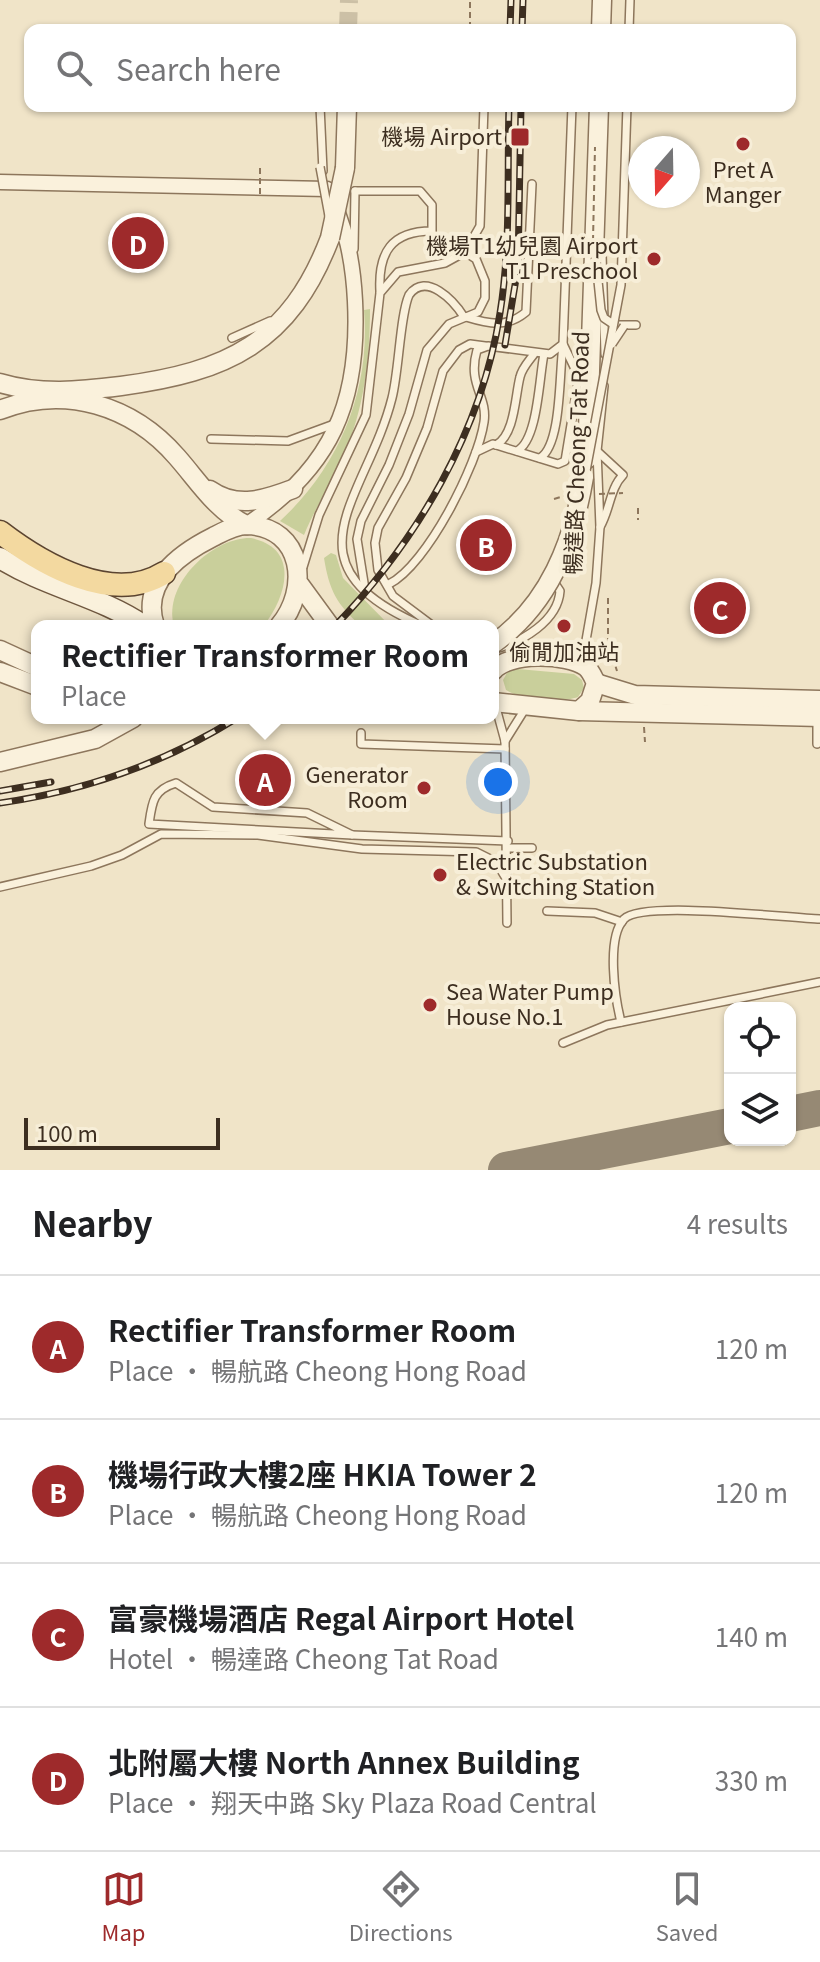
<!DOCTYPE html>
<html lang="en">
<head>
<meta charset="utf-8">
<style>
  :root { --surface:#fff; --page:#f2f2f2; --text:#202124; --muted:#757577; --line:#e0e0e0; --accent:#9e2a2b }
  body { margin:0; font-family:Georgia,"Noto Sans TC",serif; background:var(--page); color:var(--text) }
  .controls { position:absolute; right:24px; bottom:24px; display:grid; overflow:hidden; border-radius:16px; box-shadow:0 2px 6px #0004 }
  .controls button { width:72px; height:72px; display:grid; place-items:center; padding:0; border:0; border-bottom:2px solid var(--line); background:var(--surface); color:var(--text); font:40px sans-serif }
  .compass { position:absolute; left:628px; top:136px; width:72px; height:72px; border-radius:50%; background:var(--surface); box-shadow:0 2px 6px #0004; rotate:200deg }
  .scale { position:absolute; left:24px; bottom:20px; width:196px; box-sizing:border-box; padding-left:8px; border:4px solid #3d2e20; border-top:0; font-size:22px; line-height:28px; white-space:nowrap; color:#3d2e20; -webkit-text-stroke:6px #f7eed8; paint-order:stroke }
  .you { position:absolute; left:498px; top:782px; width:28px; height:28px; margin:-20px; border:6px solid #fff; border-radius:50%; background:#1a73e8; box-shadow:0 0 0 12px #1a73e833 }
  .badge { display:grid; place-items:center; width:52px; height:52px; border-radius:50%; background:var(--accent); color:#fff; font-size:26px; font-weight:700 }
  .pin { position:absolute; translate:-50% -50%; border:4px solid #fff; box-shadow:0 2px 8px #0006 }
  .popup { position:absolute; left:31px; top:620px; width:468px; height:104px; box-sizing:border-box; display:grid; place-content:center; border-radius:16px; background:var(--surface); filter:drop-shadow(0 2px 6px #0005); font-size:26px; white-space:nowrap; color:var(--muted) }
  .popup b { font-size:30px; color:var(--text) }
  .popup::after { content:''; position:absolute; left:50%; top:100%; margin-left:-16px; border:16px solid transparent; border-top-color:var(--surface) }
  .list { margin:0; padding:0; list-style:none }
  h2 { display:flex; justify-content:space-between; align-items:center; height:104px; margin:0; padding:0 32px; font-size:34px }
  h2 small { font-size:26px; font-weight:400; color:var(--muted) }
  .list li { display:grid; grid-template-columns:52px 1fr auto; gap:24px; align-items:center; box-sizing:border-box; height:144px; padding:0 32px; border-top:2px solid var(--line) }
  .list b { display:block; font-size:30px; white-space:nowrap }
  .list p { margin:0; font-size:26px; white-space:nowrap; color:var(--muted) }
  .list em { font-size:26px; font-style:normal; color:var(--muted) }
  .icon { flex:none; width:44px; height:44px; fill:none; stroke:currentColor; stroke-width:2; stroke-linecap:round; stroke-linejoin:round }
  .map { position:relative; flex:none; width:820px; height:1170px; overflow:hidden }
  .search { position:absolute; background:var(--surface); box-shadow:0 2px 6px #0004; left:24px; right:24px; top:24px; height:88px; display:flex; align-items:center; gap:20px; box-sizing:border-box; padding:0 28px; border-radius:16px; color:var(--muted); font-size:30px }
  .sheet { height:680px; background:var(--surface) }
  nav { display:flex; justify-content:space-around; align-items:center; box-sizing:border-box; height:112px; border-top:2px solid var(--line); background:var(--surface); font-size:22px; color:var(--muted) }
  nav a { display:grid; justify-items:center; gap:4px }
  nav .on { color:var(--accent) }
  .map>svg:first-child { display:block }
  .grass { fill:#c9cf9b }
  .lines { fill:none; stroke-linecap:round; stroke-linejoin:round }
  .taxiway { stroke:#968974; stroke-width:36 }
  .tertiary-tunnel { stroke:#ccc0a6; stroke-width:18; stroke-dasharray:18 9; stroke-linecap:butt }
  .service-casing { stroke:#8d765c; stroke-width:10 }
  .minor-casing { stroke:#8d765c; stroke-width:17 }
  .tertiary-casing { stroke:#8d765c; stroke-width:21 }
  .secondary-casing { stroke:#6f573f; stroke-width:23 }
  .primary-casing { stroke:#5b4430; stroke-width:25 }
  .path { stroke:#8d765c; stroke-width:2; stroke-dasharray:6 4; stroke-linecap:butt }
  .service { stroke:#faf1dc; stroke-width:7 }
  .minor { stroke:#faf1dc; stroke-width:14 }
  .tertiary { stroke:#faf1dc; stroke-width:18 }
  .secondary { stroke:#faf1dc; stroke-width:20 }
  .primary { stroke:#f3d9a0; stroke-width:22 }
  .rail-casing { stroke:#3d2e20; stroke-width:7 }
  .rail { stroke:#f7eed8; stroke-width:4; stroke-dasharray:12; stroke-linecap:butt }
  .service-bridge-casing { stroke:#8d765c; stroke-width:10; stroke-linecap:butt }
  .tertiary-bridge-casing { stroke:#8d765c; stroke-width:21; stroke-linecap:butt }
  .path-bridge { stroke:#8d765c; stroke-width:2; stroke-dasharray:6 4; stroke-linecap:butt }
  .service-bridge { stroke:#faf1dc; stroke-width:7 }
  .tertiary-bridge { stroke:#faf1dc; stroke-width:18 }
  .poi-dot { fill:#9e2a2b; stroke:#f7eed8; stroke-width:3 }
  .labels { text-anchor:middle; stroke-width:8; stroke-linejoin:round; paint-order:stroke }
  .poi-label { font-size:22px; fill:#3d2e20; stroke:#f7eed8; text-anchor:end }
  .street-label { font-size:22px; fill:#3d2e20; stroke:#f7eed8 }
</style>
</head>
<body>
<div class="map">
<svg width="820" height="1170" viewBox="0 0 820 1170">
  <rect width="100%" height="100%" fill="#f0e4c8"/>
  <g class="grass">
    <path d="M370,309C370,356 365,401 348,445C337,476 316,505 304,535L280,521C339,467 371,390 364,310Z"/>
    <path d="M251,538C300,548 287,596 264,625L174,626C162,585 212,537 251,538Z"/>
    <path d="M331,553L336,555L343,578L390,626H361C337,605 329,590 324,558Z"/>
    <path d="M518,669L574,674L582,680L584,688L578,697C561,703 522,700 506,690L503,680L508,671Z"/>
  </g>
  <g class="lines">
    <g class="taxiway">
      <polyline points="790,1114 820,1108"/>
      <polyline points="506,1170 730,1126"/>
    </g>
    <polyline class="tertiary-tunnel" points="348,30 349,0"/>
    <g class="service-casing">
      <g id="service">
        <polyline points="629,30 630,0"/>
        <polyline points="320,106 323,171"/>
        <path d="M355,191H420L432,205V231C391,231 378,253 380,291"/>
        <polyline points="354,249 355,191"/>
        <polyline points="602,254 605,354"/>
        <path d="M466,317C489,324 507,328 526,312L532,184"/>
        <polyline points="619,325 636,325"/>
        <polyline points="232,338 270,321"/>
        <polyline points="211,439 288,441 337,423"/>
        <path d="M496,445C515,435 515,396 520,377C522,368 529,361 534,354"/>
        <path d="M517,451C538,440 539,378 544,354"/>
        <path d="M597,451L623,475C610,488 610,510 600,527"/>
        <polyline points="476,452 493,444 558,464 565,461 578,382 576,371 563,344"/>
        <path d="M540,458C562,445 559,371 563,346"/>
        <polyline points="303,567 319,515 366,415 380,293 398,272 445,263 465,252 480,226 484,106"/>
        <path d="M389,584C427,565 478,464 484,422C488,396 467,385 477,350L488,346L550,354L563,344L572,106"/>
        <polyline points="365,589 357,539 361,521 389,465 409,414 427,350 449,324 478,312 485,298 485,281 476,259 465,252"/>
        <path d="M423,626C278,564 367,498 392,398C399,371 400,315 409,295C426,271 454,301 464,317"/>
        <polyline points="433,626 393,596 378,570 375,543 378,528 406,478 427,428 443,371 459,350 470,344 485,346"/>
        <path d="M495,649C522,642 558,621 560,591L552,579"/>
        <polyline points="588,664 585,646 596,583 600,527 597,451 604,386"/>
        <polyline points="495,704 505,741 507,923"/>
        <polyline points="361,733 361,744 505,749"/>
        <polyline points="505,741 525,709"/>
        <polyline points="817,744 817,719"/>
        <path d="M176,783L213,807L307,813L352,835L149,824C152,802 153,790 176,783Z"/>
        <polyline points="352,835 508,841"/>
        <polyline points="508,848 532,848"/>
        <polyline points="0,887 91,866 122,855 161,834 258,835 362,849 476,852 496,862 507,880"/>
        <polyline points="547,911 595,913 622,922"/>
        <path d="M621,1022C615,998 606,938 624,919C643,900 786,918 820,919"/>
        <polyline points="563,1043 607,1025 820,982"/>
      </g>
    </g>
    <g class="minor-casing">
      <path id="minor" d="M0,182L327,189C346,225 353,261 355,301C360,402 332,468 246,525"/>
    </g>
    <g class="tertiary-casing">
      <g id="tertiary">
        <polyline points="601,30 602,0"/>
        <polyline points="345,168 347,106"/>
        <path d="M0,383C40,395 80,391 121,386C227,372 290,343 330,238"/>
        <path d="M0,410C65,384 133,406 177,457C199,482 216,510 246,525"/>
        <polyline points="587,459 599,106"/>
        <path d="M210,490C237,509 264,500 293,489"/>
        <polyline points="300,585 330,626"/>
        <path d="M155,626C140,583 179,554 213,537C223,532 235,525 247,525C304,527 310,590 279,626"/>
        <polyline points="0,650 37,667"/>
        <path d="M493,671C508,652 566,653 586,667C591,671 593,677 596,683L590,701L579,711"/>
        <polyline points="0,672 37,686"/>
        <polyline points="596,683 635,695 820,700"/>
        <polyline points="493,702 579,711 820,717"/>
        <polyline points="0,762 95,739 133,718"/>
      </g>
    </g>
    <g class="secondary-casing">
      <path id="secondary" d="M0,558C46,587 100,596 144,626"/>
    </g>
    <g class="primary-casing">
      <path id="primary" d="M0,532C43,565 113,605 164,573"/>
    </g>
    <g class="path">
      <polyline points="470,28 470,0"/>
      <polyline points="638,508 638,520"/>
      <polyline points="608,598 608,643 617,671"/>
      <polyline points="644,727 645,742"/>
    </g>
    <use href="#service" class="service"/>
    <use href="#minor" class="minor"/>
    <use href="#tertiary" class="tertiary"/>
    <use href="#secondary" class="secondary"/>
    <use href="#primary" class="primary"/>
    <g class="rail-casing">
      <g id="rail">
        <polyline points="510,30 511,0"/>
        <polyline points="522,30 523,0"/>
        <polyline points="505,345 518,267 521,106"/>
        <path d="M335,626C417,541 482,431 500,313C511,245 507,175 509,106"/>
        <polyline points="0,791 51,782"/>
        <path d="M0,803C84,791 165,763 237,718"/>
      </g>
    </g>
    <use href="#rail" class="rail"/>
    <g class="service-bridge-casing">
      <g id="service-bridge">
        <polyline points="320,167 329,216"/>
        <polyline points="595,252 601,310 604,318 613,324"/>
        <polyline points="612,344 624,326"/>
        <polyline points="585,476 621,285 627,106"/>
      </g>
    </g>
    <g class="tertiary-bridge-casing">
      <g id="tertiary-bridge">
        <polyline points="330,238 345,168"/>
        <path d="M493,644C549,605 573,542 584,477"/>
      </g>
    </g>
    <g class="path-bridge">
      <polyline points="260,168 260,196"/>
      <polyline points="593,241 595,147"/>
      <polyline points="599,494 623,493"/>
      <polyline points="554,499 564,496"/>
    </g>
    <use href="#service-bridge" class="service-bridge"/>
    <use href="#tertiary-bridge" class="tertiary-bridge"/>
  </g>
  <g class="poi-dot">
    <rect x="510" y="127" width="20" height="20" rx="4"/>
    <circle cx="743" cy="144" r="8"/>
    <circle cx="654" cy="259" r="8"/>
    <circle cx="564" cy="626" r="8"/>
    <circle cx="424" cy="788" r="8"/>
    <circle cx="440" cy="875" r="8"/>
    <circle cx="430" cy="1005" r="8"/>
  </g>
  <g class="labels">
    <g class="poi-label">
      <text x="502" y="145">機場 Airport</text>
      <text x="743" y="178" text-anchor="middle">Pret A<tspan x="743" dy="25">Manger</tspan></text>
      <text x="638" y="254">機場T1幼兒園 Airport<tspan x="638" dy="25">T1 Preschool</tspan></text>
      <text x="564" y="660" text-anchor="middle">偷閒加油站</text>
      <text x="408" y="783">Generator<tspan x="408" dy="25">Room</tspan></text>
      <text x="456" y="870" text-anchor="start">Electric Substation<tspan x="456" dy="25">&amp; Switching Station</tspan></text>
      <text x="446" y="1000" text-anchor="start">Sea Water Pump<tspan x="446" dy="25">House No.1</tspan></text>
    </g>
    <g class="street-label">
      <text transform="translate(577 453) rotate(-88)" y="8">暢達路 Cheong Tat Road</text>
    </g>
  </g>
</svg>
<div class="controls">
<button><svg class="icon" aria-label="locate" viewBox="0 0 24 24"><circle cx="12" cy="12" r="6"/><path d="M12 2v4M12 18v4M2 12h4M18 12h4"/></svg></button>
<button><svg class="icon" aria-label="layers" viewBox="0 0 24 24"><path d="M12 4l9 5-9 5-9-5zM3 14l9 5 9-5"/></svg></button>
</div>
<svg class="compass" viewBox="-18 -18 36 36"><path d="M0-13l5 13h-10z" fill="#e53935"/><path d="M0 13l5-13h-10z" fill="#757577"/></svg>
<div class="scale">100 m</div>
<div class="you"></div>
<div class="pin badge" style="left:265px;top:780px">A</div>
<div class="popup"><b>Rectifier Transformer Room</b>Place</div>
<div class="pin badge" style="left:486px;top:545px">B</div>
<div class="pin badge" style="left:720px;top:608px">C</div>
<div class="pin badge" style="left:138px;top:243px">D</div>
<div class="search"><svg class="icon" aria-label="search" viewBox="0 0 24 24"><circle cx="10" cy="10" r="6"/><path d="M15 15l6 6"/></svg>Search here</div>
</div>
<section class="sheet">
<h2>Nearby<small>4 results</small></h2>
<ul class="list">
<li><span class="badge">A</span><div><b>Rectifier Transformer Room</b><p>Place · 暢航路 Cheong Hong Road</p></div><em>120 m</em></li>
<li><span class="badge">B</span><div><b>機場行政大樓2座 HKIA Tower 2</b><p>Place · 暢航路 Cheong Hong Road</p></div><em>120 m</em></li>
<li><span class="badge">C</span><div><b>富豪機場酒店 Regal Airport Hotel</b><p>Hotel · 暢達路 Cheong Tat Road</p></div><em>140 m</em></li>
<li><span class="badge">D</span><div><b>北附屬大樓 North Annex Building</b><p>Place · 翔天中路 Sky Plaza Road Central</p></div><em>330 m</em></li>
</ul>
</section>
<nav>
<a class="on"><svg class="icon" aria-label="map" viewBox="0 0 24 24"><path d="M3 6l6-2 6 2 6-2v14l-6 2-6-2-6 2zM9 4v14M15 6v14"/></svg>Map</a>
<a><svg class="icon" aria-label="directions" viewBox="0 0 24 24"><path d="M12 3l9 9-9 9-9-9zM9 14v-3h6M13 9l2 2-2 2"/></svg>Directions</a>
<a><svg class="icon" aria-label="saved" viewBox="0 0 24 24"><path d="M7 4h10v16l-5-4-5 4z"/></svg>Saved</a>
</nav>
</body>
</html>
